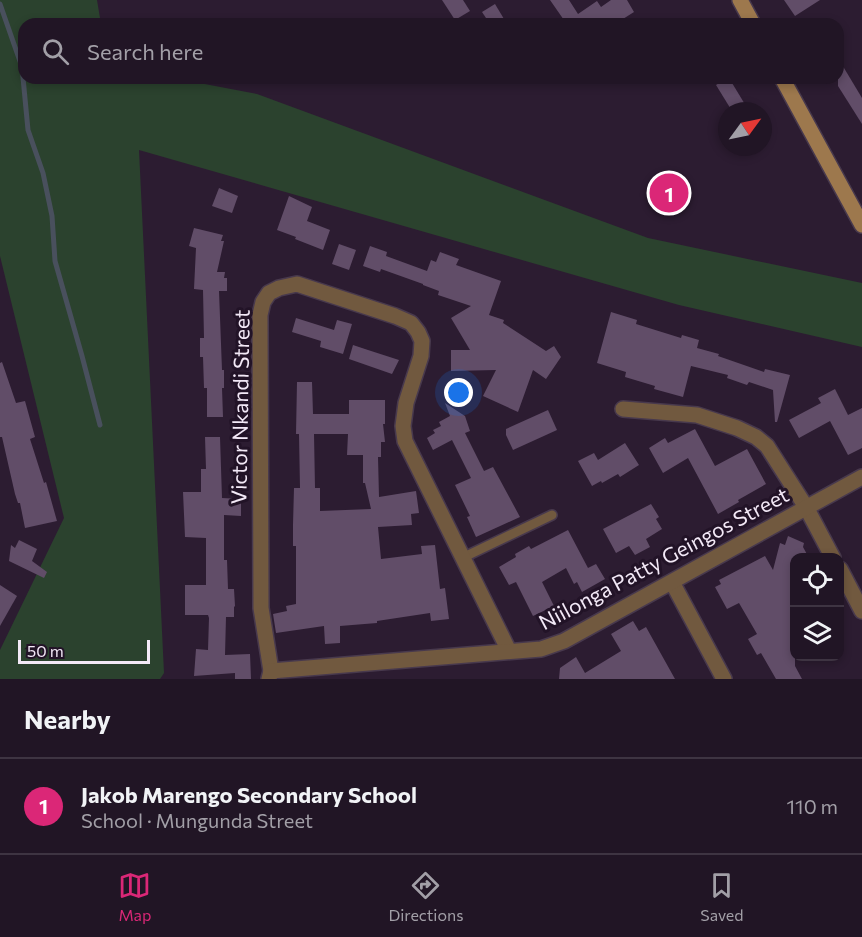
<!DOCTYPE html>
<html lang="en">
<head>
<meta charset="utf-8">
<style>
  :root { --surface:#211525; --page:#291e2d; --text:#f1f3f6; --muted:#a29fa7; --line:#3e3442; --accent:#db2777 }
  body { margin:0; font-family:Commissioner,sans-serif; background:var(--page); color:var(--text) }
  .controls { position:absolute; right:18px; bottom:18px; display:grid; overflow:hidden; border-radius:12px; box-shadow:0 3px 9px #0003 }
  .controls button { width:54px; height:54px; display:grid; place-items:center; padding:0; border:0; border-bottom:2px solid var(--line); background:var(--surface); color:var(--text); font:30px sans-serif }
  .compass { position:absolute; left:718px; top:102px; width:54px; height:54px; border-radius:50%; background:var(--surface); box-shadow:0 3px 9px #0003; rotate:57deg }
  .scale { position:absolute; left:18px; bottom:15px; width:132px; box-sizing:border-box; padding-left:6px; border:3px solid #f3e9f7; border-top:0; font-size:16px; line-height:21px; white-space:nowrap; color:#f3e9f7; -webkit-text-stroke:4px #221327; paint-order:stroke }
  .you { position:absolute; left:459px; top:393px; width:21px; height:21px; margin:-15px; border:4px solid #fff; border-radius:50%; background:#1a73e8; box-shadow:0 0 0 9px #1a73e833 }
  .badge { display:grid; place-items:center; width:39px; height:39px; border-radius:50%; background:var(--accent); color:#fff; font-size:20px; font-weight:700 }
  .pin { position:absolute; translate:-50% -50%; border:3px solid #fff; box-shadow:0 2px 6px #0006 }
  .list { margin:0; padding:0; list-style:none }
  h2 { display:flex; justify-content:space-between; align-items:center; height:78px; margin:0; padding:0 24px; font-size:26px }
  h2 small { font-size:20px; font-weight:400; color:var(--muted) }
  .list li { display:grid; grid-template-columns:39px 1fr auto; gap:18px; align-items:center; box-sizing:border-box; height:96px; padding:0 24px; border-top:2px solid var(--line) }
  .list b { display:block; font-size:22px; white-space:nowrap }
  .list p { margin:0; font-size:20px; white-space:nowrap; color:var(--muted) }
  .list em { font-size:20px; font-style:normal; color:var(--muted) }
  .icon { flex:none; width:33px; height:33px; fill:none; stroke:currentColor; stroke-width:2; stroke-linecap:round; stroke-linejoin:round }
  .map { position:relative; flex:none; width:862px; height:679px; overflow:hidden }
  .search { position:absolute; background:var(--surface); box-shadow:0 3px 9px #0003; left:18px; right:18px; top:18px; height:66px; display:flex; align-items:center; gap:15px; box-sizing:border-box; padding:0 21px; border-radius:18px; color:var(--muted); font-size:22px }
  .sheet { height:174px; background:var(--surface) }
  nav { display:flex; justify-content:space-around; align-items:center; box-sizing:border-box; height:84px; border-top:2px solid var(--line); background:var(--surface); font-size:16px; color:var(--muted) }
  nav a { display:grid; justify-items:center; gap:3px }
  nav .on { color:var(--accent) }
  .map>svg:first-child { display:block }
  .green { fill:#2b422e }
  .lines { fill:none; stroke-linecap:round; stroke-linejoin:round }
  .stream { stroke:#49505d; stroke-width:5 }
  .building { fill:#614d68; fill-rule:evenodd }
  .lane-casing { stroke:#48394d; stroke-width:12 }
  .street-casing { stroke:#48394d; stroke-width:18 }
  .secondary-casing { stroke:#48394d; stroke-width:18 }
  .lane { stroke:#71593f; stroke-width:9 }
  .street { stroke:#71593f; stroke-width:15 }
  .secondary { stroke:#9d784d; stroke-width:15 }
  .labels { text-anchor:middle; stroke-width:6; stroke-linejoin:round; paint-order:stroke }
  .street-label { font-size:21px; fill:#f3e9f7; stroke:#221327 }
</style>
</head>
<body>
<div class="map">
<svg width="862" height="679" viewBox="0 0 862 679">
  <rect width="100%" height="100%" fill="#2c1c31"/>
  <polygon class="green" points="0,0 97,0 101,24 24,24 24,78 173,78 257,94 648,238 862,283 862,347 679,305 139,150 164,673 160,679 0,679 0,650 64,518 0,256"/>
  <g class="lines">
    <polyline class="stream" points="0,4 22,67 28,130 43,173 52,216 55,261 82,356 100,425"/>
  </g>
  <g class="building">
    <polygon points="442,0 463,0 470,11 455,20"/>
    <polygon points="550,0 569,0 578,14 597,1 601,7 611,0 627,0 634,12 615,24 564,24 566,23"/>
    <polygon points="784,0 820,0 795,16"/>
    <polygon points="495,4 507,24 490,24 482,12"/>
    <polygon points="838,58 862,98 862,124 838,86"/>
    <polygon points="727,78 729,78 749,111 732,111 716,85"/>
    <polygon points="219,188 238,196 232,213 212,206"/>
    <polygon points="289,196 312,207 307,221 330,230 323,250 295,239 296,237 277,230"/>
    <polygon points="194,228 223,235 221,241 224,241 217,272 225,272 224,278 227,278 227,291 219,291 222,370 224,370 224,388 222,388 223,417 207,417 207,388 204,388 203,357 200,357 200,338 204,338 203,290 194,289 196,248 189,246"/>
    <polygon points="339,244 356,250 349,270 332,264"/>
    <polygon points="370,246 387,252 386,256 427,271 431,260 436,262 440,252 459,259 456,265 501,281 489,315 504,320 503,323 546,351 554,346 561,357 546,379 533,370 518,412 483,396 496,370 451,371 451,350 470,350 451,318 471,306 438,295 439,291 423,285 423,284 381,269 380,272 363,266"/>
    <polygon points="611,312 637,320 636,324 681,338 682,335 699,340 697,348 719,354 718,356 764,372 765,369 790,375 777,422 775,422 773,390 749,382 747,385 727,378 728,375 691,366 683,397 654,389 655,386 625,377 626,372 597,363"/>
    <polygon points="296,318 334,330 337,320 352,324 343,354 320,347 321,341 292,332"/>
    <polygon points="353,345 368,350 399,360 392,374 349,359"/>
    <polygon points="2,362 16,403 25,401 35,437 30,439 44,483 46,482 57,521 25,528 20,503 18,503 15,494 2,437 0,437 0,363"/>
    <path d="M297,382H312L313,414H349V400H385V424H383L385,442H381V457H378L379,497L416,491L419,513L411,514L412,525L378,527L381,559L422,554L421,546L435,545L440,589L445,588L449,619L431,621L430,613L377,621V623L340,626V643L325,644L324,626L276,633L273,614L287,611L286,606L296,604V546H293V525L294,488H300L299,434H296ZM314,434H348L347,455H363V483H365L371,509L320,511V488H315Z"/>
    <polygon points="835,389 848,415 862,408 862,448 848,455 830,421 799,438 789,420 821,403 818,398"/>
    <polygon points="445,403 465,416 470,431 465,433 484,471 493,467 520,517 476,537 467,517 470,516 455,485 471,478 452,440 433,450 427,438 435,433 433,430 441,426 439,422 450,416"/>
    <polygon points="548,410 557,430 513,450 506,435 506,429"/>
    <polygon points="695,429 715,466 747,449 766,484 738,500 739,502 718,514 688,458 663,473 649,448 665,438 668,443"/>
    <polygon points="205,437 220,437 222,498 241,499 241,516 224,515 224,560 227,560 228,589 234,589 235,606 234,607 234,617 226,617 225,655 250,654 251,679 235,679 235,673 194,676 196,649 208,650 209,618 208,615 185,615 185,585 206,585 206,538 185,537 183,492 201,492 201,469 206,469"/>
    <polygon points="625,443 639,465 620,477 618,474 602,483 601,481 592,486 578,461 594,453 598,460"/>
    <polygon points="651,504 659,517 656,519 662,529 646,539 650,547 635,555 629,546 616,553 603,529"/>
    <polygon points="568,530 588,568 596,564 605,579 582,592 577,582 574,584 566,568 542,582 554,606 533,616 516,582 509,585 499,567 516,557 515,554 529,546 531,549"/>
    <polygon points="788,536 804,543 803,547 809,558 795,558 795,666 802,679 776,679 761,653 757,655 748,639 757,634 739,603 727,609 715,587 721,584 719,580 765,556 773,570 780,543 785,545"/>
    <polygon points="19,540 37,549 32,561 47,572 44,578 9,561 11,545 15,548"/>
    <polygon points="0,585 17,596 0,626"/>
    <polygon points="633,621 639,631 646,627 675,679 559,679 560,668 576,657 585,673 621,651 611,634"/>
  </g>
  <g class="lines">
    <g class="lane-casing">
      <polyline id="lane" points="462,558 552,515"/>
    </g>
    <g class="street-casing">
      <g id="street">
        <polyline points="623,409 697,415 737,428 756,437 767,446 806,507 833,558"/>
        <polyline points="840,569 862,611"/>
        <polyline points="672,582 724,679"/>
        <polyline points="271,671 261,608 260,315 263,302 269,293 279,288 297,284 395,316 411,323 418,332 422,341 421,356 406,403 403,426 405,441 509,651"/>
        <polyline points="269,679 271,671 541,649 564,641 862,477"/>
      </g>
    </g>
    <g class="secondary-casing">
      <g id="secondary">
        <polyline points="740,0 753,24"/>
        <polyline points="782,78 862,225"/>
      </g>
    </g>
    <use href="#lane" class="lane"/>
    <use href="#street" class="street"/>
    <use href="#secondary" class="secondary"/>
  </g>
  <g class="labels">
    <g class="street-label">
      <text transform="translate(241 407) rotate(-89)" y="7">Victor Nkandi Street</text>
      <text transform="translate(664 559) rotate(-28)" y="7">Niilonga Patty Geingos Street</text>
    </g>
  </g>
</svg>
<div class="controls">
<button><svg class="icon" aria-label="locate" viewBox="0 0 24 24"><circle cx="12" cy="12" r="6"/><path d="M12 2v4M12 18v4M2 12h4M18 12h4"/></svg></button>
<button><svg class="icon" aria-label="layers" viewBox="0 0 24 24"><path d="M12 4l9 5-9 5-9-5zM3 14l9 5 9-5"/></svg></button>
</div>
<svg class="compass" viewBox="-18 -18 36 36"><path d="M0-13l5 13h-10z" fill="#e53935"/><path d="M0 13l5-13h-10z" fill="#a29fa7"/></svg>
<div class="scale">50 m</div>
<div class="you"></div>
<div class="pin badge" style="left:669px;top:193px">1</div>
<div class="search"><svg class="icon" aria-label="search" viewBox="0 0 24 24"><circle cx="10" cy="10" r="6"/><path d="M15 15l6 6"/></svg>Search here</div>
</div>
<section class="sheet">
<h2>Nearby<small></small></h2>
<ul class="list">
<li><span class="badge">1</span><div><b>Jakob Marengo Secondary School</b><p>School · Mungunda Street</p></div><em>110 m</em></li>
</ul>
</section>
<nav>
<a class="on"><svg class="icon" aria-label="map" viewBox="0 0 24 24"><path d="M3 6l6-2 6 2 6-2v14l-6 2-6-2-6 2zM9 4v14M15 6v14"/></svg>Map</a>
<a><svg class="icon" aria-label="directions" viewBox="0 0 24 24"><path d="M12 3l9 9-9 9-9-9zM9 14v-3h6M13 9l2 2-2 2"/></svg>Directions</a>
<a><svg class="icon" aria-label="saved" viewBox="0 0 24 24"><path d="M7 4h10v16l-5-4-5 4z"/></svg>Saved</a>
</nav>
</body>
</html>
